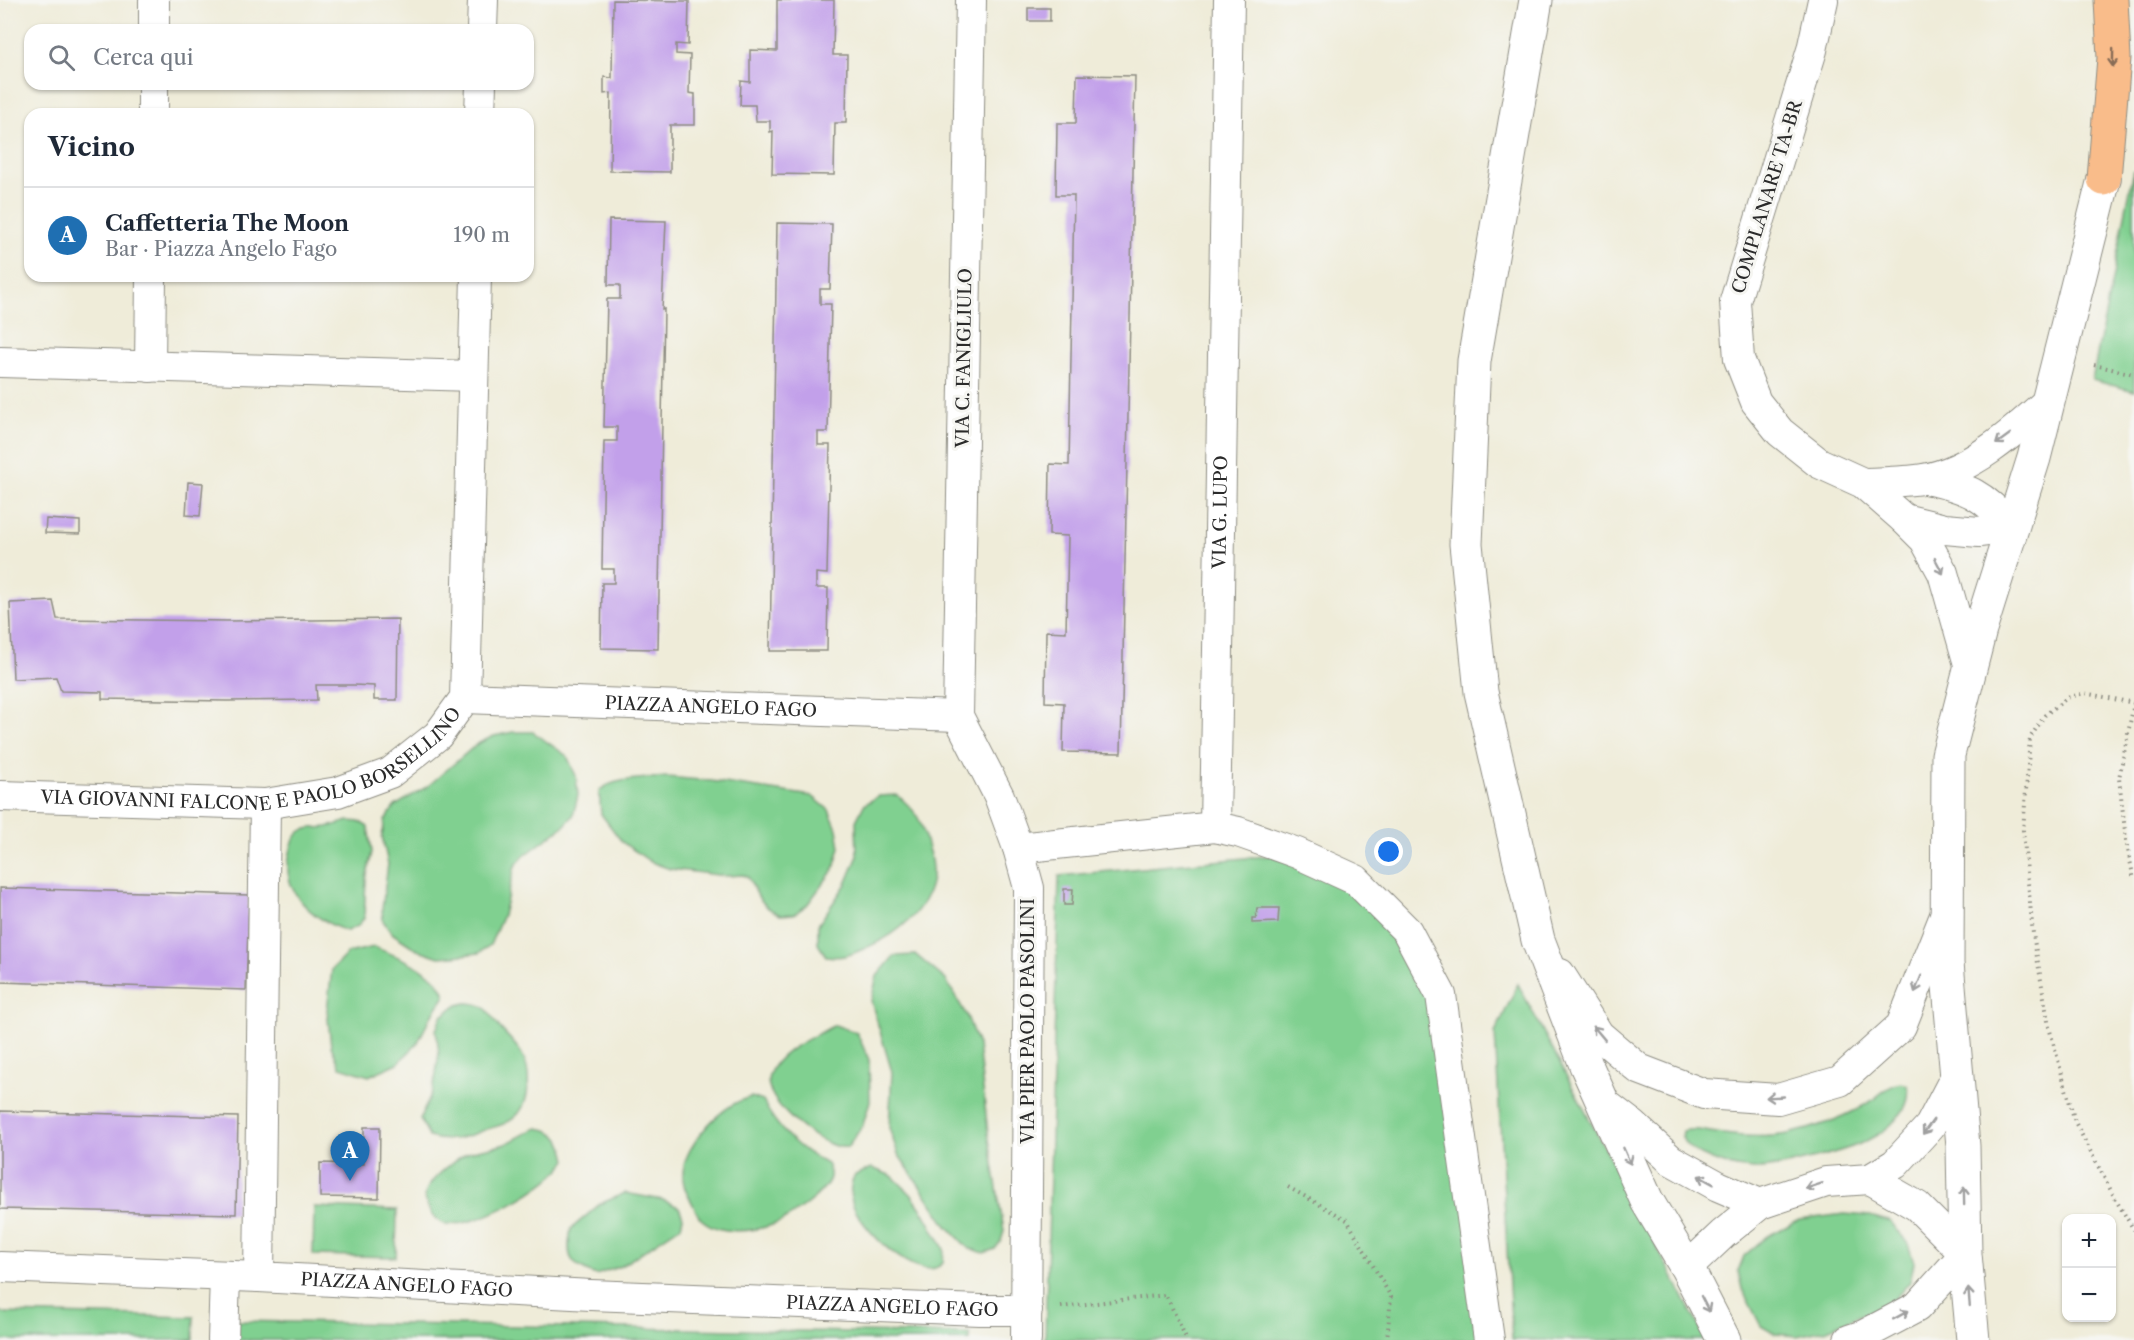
<!DOCTYPE html>
<html lang="it">
<head>
<meta charset="utf-8">
<style>
  :root { --surface:#fff; --page:#f6f6f7; --text:#1f2937; --muted:#747a83; --line:#e0e1e3; --accent:#1f6fb2 }
  body { margin:0; font-family:"Libre Caslon Text",serif; background:var(--page); color:var(--text) }
  .controls { position:absolute; right:18px; bottom:18px; display:grid; overflow:hidden; border-radius:12px; box-shadow:0 2px 4px #0004 }
  .controls button { width:54px; height:54px; display:grid; place-items:center; padding:0; border:0; border-bottom:2px solid var(--line); background:var(--surface); color:var(--text); font:30px sans-serif }
  .you { position:absolute; left:1389px; top:852px; width:21px; height:21px; margin:-15px; border:4px solid #fff; border-radius:50%; background:#1a73e8; box-shadow:0 0 0 9px #1a73e833 }
  .badge { display:grid; place-items:center; width:39px; height:39px; border-radius:50%; background:var(--accent); color:#fff; font-size:20px; font-weight:700 }
  .pin { position:absolute; translate:-50% -50px; filter:drop-shadow(0 2px 3px #0008) }
  .pin::after { content:''; position:absolute; top:32px; width:21px; height:18px; background:inherit; clip-path:polygon(0 0,100% 0,50% 100%) }
  .list { margin:0; padding:0; list-style:none }
  h2 { display:flex; justify-content:space-between; align-items:center; height:78px; margin:0; padding:0 24px; font-size:26px }
  h2 small { font-size:20px; font-weight:400; color:var(--muted) }
  .list li { display:grid; grid-template-columns:39px 1fr auto; gap:18px; align-items:center; box-sizing:border-box; height:96px; padding:0 24px; border-top:2px solid var(--line) }
  .list b { display:block; font-size:22px; white-space:nowrap }
  .list p { margin:0; font-size:20px; white-space:nowrap; color:var(--muted) }
  .list em { font-size:20px; font-style:normal; color:var(--muted) }
  .icon { flex:none; width:33px; height:33px; fill:none; stroke:currentColor; stroke-width:2; stroke-linecap:round; stroke-linejoin:round }
  .map { position:relative; flex:none; width:2134px; height:1340px; overflow:hidden }
  .search { position:absolute; background:var(--surface); box-shadow:0 2px 4px #0004; left:24px; top:24px; width:510px; height:66px; display:flex; align-items:center; gap:15px; box-sizing:border-box; padding:0 21px; border-radius:18px; color:var(--muted); font-size:22px }
  .panel { position:absolute; background:var(--surface); box-shadow:0 2px 4px #0004; left:24px; top:108px; width:510px; height:174px; border-radius:18px }
  .map>svg:first-child { display:block }
  .green { fill:#80d090; stroke:#567e5e; stroke-width:1.5 }
  .building { fill:#c2a0ea }
  .lines { fill:none; stroke-linecap:round; stroke-linejoin:round }
  .minor-casing { stroke:#8d8c82; stroke-width:32 }
  .tertiary-casing { stroke:#8d8c82; stroke-width:35 }
  .trunk-casing { stroke:#8d8c82; stroke-width:35 }
  .path { stroke:#8d8c82; stroke-width:4; stroke-dasharray:1.5 4.5; stroke-linecap:butt }
  .minor { stroke:#fff; stroke-width:30 }
  .tertiary { stroke:#fff; stroke-width:33 }
  .trunk { stroke:#f9bc8a; stroke-width:33 }
  .oneway { stroke:#886c56 }
  .oneway2 { stroke:#a0a0a0 }
  .labels { text-anchor:middle; stroke-width:6; stroke-linejoin:round; paint-order:stroke }
  .street-label { font-size:18px; fill:#2b2b2b; stroke:#f6f6f2 }
</style>
</head>
<body>
<div class="map">
<svg width="2134" height="1340" viewBox="0 0 2134 1340">
  <rect width="100%" height="100%" fill="#f6f6f2"/>
  <filter id="ink" filterUnits="userSpaceOnUse"><feTurbulence type="fractalNoise" baseFrequency=".0167" numOctaves="2"/><feDisplacementMap in="SourceGraphic" scale="12" xChannelSelector="R" yChannelSelector="G"/><feConvolveMatrix kernelMatrix="1 2 1 2 8 2 1 2 1" color-interpolation-filters="sRGB"/></filter>
  <filter id="wash" filterUnits="userSpaceOnUse"><feTurbulence type="fractalNoise" baseFrequency=".008" numOctaves="4" result="noise"/><feDisplacementMap in="SourceGraphic" scale="24" xChannelSelector="R" yChannelSelector="G"/><feGaussianBlur stdDeviation="1.35" result="paint"/><feColorMatrix in="noise" values="0 0 0 0 0 0 0 0 0 0 0 0 0 0 0 0 0 1.4 0 .05"/><feComposite in="paint" operator="in"/></filter>
  <g filter="url(#wash)">
    <rect width="100%" height="100%" fill="#efecd9"/>
    <g class="green">
      <polygon points="2134,170 2134,391 2092,380"/>
      <polygon points="513,732 533,732 567,756 576,776 578,795 573,816 564,826 524,856 515,866 503,915 490,945 479,953 454,956 439,957 416,949 393,934 383,921 382,909 388,864 382,836 385,820 395,806 428,786 477,744 494,736"/>
      <path d="M667,777L711,781L812,796L829,810L837,829L840,847L834,869L807,905L794,914L780,915L768,908L759,898L748,877L743,875L726,876L670,869L651,862L622,842L601,814L599,791C613,777 648,779 667,777Z"/>
      <path d="M897,795C918,812 921,820 927,845C930,854 933,867 932,877C928,909 898,934 870,946C854,953 844,959 826,956L818,944V925L846,884L857,858L856,821L864,805L878,796Z"/>
      <path d="M349,821L360,822L368,827L372,852L366,879L364,918L358,926L347,931C314,920 279,892 290,853C291,846 294,837 300,832C308,826 317,829 327,827C334,825 342,823 349,821Z"/>
      <polygon points="1297,853 1356,880 1441,995 1489,1340 1045,1340 1059,876"/>
      <path d="M374,947C394,955 441,972 445,996L430,1018L417,1044L398,1063L369,1076L340,1067L331,1046L327,1010L332,969L348,953Z"/>
      <polygon points="916,955 946,980 967,1016 978,1045 988,1133 1004,1231 1001,1241 995,1249 984,1253 968,1248 947,1226 898,1154 889,1128 892,1072 871,1001 877,976 894,956"/>
      <polygon points="1518,984 1706,1340 1512,1340 1495,1033"/>
      <path d="M465,1003C489,1003 487,1012 500,1028C507,1036 518,1046 523,1056C531,1072 530,1099 519,1113C509,1125 495,1126 482,1131C464,1138 448,1143 429,1137L420,1119L432,1092L435,1080L439,1053L436,1030L441,1017L455,1006Z"/>
      <path d="M835,1025L857,1033L869,1060L870,1101L863,1125L848,1147C824,1152 760,1101 769,1075C778,1050 814,1037 835,1025Z"/>
      <path d="M1901,1083L1907,1085C1915,1108 1887,1131 1868,1140C1847,1151 1777,1170 1753,1169C1735,1168 1717,1163 1701,1155C1693,1150 1685,1147 1682,1137L1683,1131C1697,1127 1709,1133 1724,1134C1745,1137 1767,1138 1788,1134C1812,1129 1840,1119 1862,1107C1876,1100 1885,1086 1901,1083Z"/>
      <path d="M751,1097L763,1101C777,1129 799,1150 827,1164C829,1168 831,1172 830,1177C827,1192 789,1219 775,1224C753,1232 718,1236 700,1218C696,1213 693,1203 689,1197C680,1182 682,1165 690,1150C703,1127 726,1103 751,1097Z"/>
      <path d="M538,1128C559,1131 563,1141 567,1160C552,1186 475,1229 445,1224C437,1222 432,1215 429,1209C426,1204 424,1197 426,1191C431,1179 457,1157 470,1152C481,1148 494,1148 505,1144C517,1139 526,1132 538,1128Z"/>
      <path d="M872,1168L892,1176L911,1194L924,1213L944,1249L943,1263C919,1288 858,1226 852,1202C849,1192 850,1184 855,1175Z"/>
      <path d="M625,1193L663,1200L679,1207L683,1217L681,1226L621,1266L596,1275C569,1264 566,1258 571,1229L600,1204Z"/>
      <polygon points="314,1207 397,1210 396,1257 313,1255"/>
      <polygon points="1844,1214 1870,1216 1891,1222 1908,1244 1914,1262 1910,1282 1892,1302 1825,1330 1797,1336 1775,1334 1761,1326 1742,1289 1738,1271 1744,1256 1766,1237 1799,1220"/>
      <polygon points="0,1313 194,1317 193,1340 0,1340"/>
      <polygon points="236,1321 970,1334 970,1340 235,1340"/>
    </g>
    <g id="blocks">
      <g class="building">
        <polygon points="613,0 689,1 688,45 676,44 676,54 690,55 689,93 695,94 695,125 670,125 670,172 610,171 611,93 604,94 604,77 612,78"/>
        <polygon points="777,0 834,0 833,55 847,55 846,123 835,123 834,175 772,174 773,131 770,132 770,121 756,121 755,105 740,105 741,81 750,82 750,50 777,51"/>
        <rect x="1028" y="8" width="22" height="13"/>
        <polygon points="1077,75 1135,76 1121,753 1063,752 1064,703 1045,702 1046,631 1066,632 1068,536 1049,535 1050,464 1069,465 1074,195 1056,195 1057,123 1076,123"/>
        <polygon points="609,220 666,221 662,310 664,309 658,649 601,648 602,583 614,583 614,569 602,569 604,441 617,441 617,427 604,427 607,299 620,299 620,285 608,285"/>
        <polygon points="777,223 832,224 830,289 820,289 820,304 831,304 828,432 818,432 818,445 830,445 827,574 816,573 816,588 828,588 827,651 770,651"/>
        <polygon points="188,482 203,483 200,516 186,515"/>
        <polygon points="46,519 80,521 80,534 45,533"/>
        <polygon points="53,601 57,619 228,621 398,619 397,700 374,700 374,686 354,685 316,685 317,700 227,701 102,699 102,692 61,691 56,677 13,679 10,603"/>
        <polygon points="0,888 249,895 246,990 0,982"/>
        <polygon points="1064,889 1073,889 1072,905 1064,905"/>
        <polygon points="1257,908 1279,908 1278,922 1252,923 1252,918 1256,918"/>
        <polygon points="0,1111 238,1117 236,1214 0,1209"/>
        <polygon points="364,1127 380,1127 379,1198 320,1197 320,1163 364,1164"/>
      </g>
    </g>
  </g>
  <g filter="url(#ink)">
    <use href="#blocks" fill-opacity="0" stroke="#8d8c82" stroke-width="1.5"/>
    <g class="lines">
      <g class="minor-casing">
        <g id="minor">
          <polyline points="971,0 958,716 999,796 1018,848 1029,888 1026,1340"/>
          <polyline points="1823,0 1812,50 1735,301 1739,359 1756,402 1780,432 1819,463 1863,483 1904,519 1925,540 1943,573 1970,668"/>
          <polyline points="154,30 154,0"/>
          <polyline points="482,30 483,0"/>
          <polyline points="153,114 153,84"/>
          <polyline points="480,114 481,84"/>
          <polyline points="0,362 473,376"/>
          <polyline points="150,367 151,276"/>
          <path d="M1925,479C1967,487 1985,495 2011,528"/>
          <path d="M1863,483C1883,482 1904,482 1923,479C1970,472 2015,431 2048,401"/>
          <polyline points="1904,519 1945,529 1979,532 2011,528"/>
          <path id="s1" d="M465,698L958,716"/>
          <path id="s2" d="M0,796L265,804L338,792L390,773L438,735L465,698L476,276"/>
          <path id="s3" d="M265,804L259,1277L591,1295L980,1310H1027"/>
          <polyline points="1215,827 1238,832 1297,853 1356,880 1407,931 1441,995 1489,1340"/>
          <path id="s4" d="M1018,848L1215,827L1229,0"/>
          <polyline points="1560,974 1599,1035 1639,1069 1704,1094 1778,1099 1840,1081 1901,1026 1946,913"/>
          <polyline points="1604,1103 1634,1126 1671,1160 1718,1186 1760,1204"/>
          <polyline points="0,1267 259,1277"/>
          <polyline points="1687,1268 1723,1234 1760,1204 1826,1182 1870,1179 1895,1164 1930,1126 1956,1076"/>
          <polyline points="223,1340 225,1276"/>
          <polyline points="1849,1340 1864,1335 1917,1307 1965,1254 1917,1206 1870,1179"/>
        </g>
      </g>
      <g class="tertiary-casing">
        <g id="tertiary">
          <polyline points="1536,0 1474,361 1466,544 1481,692 1538,940 1586,1065 1647,1201 1687,1268 1724,1340"/>
          <polyline points="1973,1340 1965,1254 1963,1146 1947,963 1948,755 1980,630 2034,458 2104,179"/>
        </g>
      </g>
      <g class="trunk-casing">
        <polyline id="trunk" points="2104,179 2114,58 2111,0"/>
      </g>
      <g class="path">
        <polyline points="2094,365 2134,374"/>
        <polyline points="2134,703 2084,693 2067,698 2045,715 2030,738 2023,830 2033,934 2049,1027 2075,1122 2117,1202 2134,1230"/>
        <polyline points="2134,703 2119,778 2126,840 2134,880"/>
        <polyline points="1288,1187 1347,1220 1391,1297 1387,1340"/>
        <polyline points="1061,1307 1166,1295 1187,1340"/>
      </g>
      <use href="#minor" class="minor"/>
      <use href="#tertiary" class="tertiary"/>
      <use href="#trunk" class="trunk"/>
    </g>
    <defs><path id="oneway-shaft" d="M-6 0H5M1.5-3L5.5 0L1.5 3" fill="none" stroke-width="1.6" stroke-linecap="round" stroke-linejoin="round" transform="scale(1.5)"/></defs>
    <use class="oneway" href="#oneway-shaft" transform="translate(2113 58) rotate(91)"/>
    <g class="oneway2">
      <use href="#oneway-shaft" transform="translate(2003 439) rotate(144)"/>
      <use href="#oneway-shaft" transform="translate(1939 566) rotate(62)"/>
      <use href="#oneway-shaft" transform="translate(1918 984) rotate(112)"/>
      <use href="#oneway-shaft" transform="translate(1599 1033) rotate(-130)"/>
      <use href="#oneway-shaft" transform="translate(1775 1097) rotate(177)"/>
      <use href="#oneway-shaft" transform="translate(1928 1127) rotate(126)"/>
      <use href="#oneway-shaft" transform="translate(1627 1156) rotate(66)"/>
      <use href="#oneway-shaft" transform="translate(1706 1180) rotate(-151)"/>
      <use href="#oneway-shaft" transform="translate(1814 1186) rotate(162)"/>
      <use href="#oneway-shaft" transform="translate(1964 1196) rotate(-91)"/>
      <use href="#oneway-shaft" transform="translate(1969 1297) rotate(-95)"/>
      <use href="#oneway-shaft" transform="translate(1705 1304) rotate(63)"/>
      <use href="#oneway-shaft" transform="translate(1901 1315) rotate(-29)"/>
    </g>
  </g>
  <g class="labels">
    <g class="street-label">
      <text transform="translate(1767 197) rotate(-73)" y="6">COMPLANARE TA-BR</text>
      <text transform="translate(964 358) rotate(-89)" y="6">VIA C. FANIGLIULO</text>
      <text dy="6" stroke="none"><textPath href="#s4" startOffset="513">VIA G. LUPO</textPath></text>
      <text dy="6" stroke="none"><textPath href="#s1" startOffset="246">PIAZZA ANGELO FAGO</textPath></text>
      <text dy="6" stroke="none"><textPath href="#s2" startOffset="264">VIA GIOVANNI FALCONE E PAOLO BORSELLINO</textPath></text>
      <text transform="translate(1028 1021) rotate(-90)" y="6">VIA PIER PAOLO PASOLINI</text>
      <text dy="6" stroke="none"><textPath href="#s3" startOffset="621">PIAZZA ANGELO FAGO</textPath></text>
      <text dy="6" stroke="none"><textPath href="#s3" startOffset="1107">PIAZZA ANGELO FAGO</textPath></text>
    </g>
  </g>
</svg>
<div class="controls">
<button>+</button>
<button>−</button>
</div>
<div class="you"></div>
<div class="pin badge" style="left:350px;top:1181px">A</div>
<div class="search"><svg class="icon" aria-label="search" viewBox="0 0 24 24"><circle cx="10" cy="10" r="6"/><path d="M15 15l6 6"/></svg>Cerca qui</div>
<section class="panel">
<h2>Vicino<small></small></h2>
<ul class="list">
<li><span class="badge">A</span><div><b>Caffetteria The Moon</b><p>Bar · Piazza Angelo Fago</p></div><em>190 m</em></li>
</ul>
</section>
</div>
</body>
</html>
